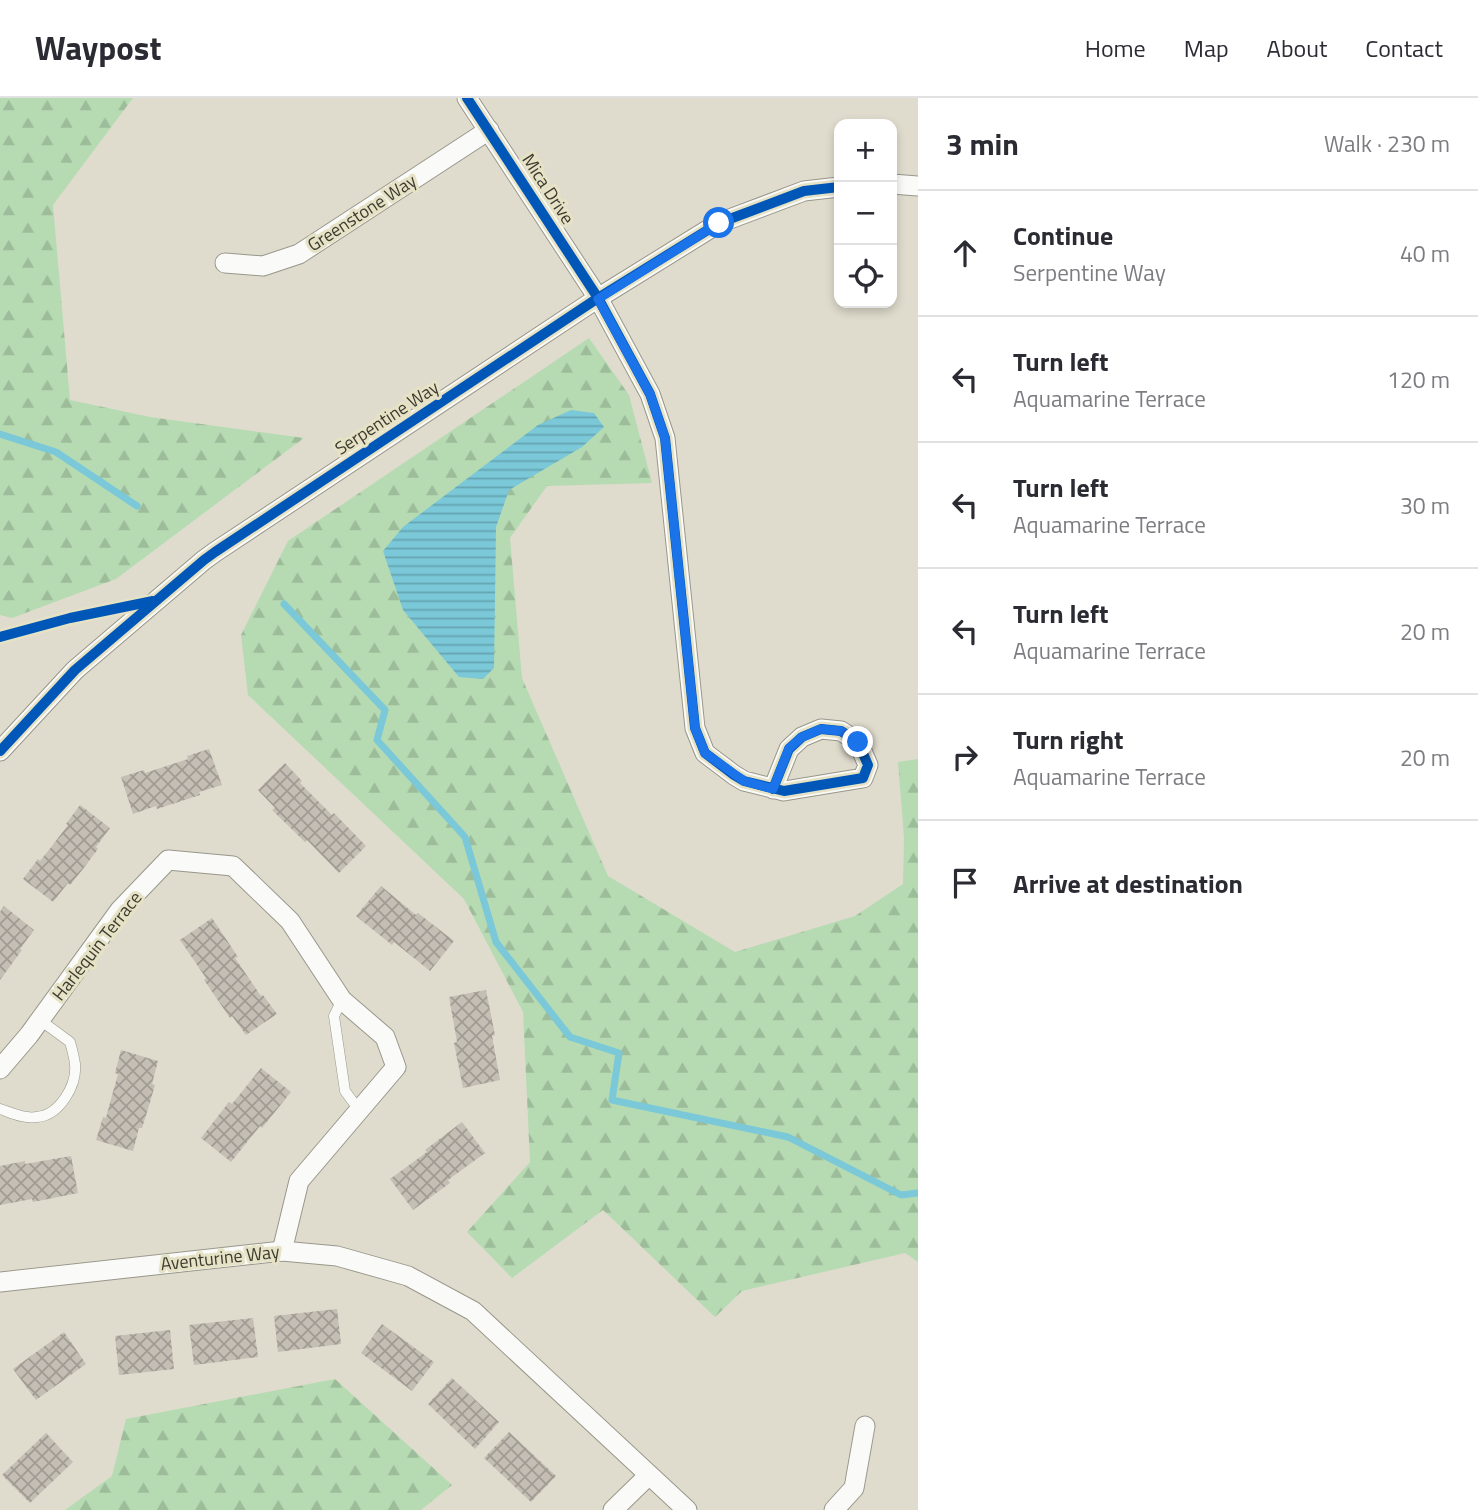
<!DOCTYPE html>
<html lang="en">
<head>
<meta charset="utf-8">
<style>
  :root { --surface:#fff; --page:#f2f2f3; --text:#2b2b33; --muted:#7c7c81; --line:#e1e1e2 }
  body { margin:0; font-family:"Titillium Web",sans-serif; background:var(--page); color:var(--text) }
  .controls { position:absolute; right:21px; top:21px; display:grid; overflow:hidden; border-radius:14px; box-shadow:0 4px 10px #0003 }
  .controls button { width:63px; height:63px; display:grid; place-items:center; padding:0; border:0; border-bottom:2px solid var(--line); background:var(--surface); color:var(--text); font:35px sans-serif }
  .stop { position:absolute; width:21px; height:21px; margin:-16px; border:5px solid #1a73e8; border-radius:50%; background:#fff }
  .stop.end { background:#1a73e8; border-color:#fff; box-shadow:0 2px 7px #0008 }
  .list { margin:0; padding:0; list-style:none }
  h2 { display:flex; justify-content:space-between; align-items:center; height:91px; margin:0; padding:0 28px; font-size:30px }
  h2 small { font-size:23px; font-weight:400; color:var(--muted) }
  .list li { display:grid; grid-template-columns:46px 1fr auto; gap:21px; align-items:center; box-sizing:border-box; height:126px; padding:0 28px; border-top:2px solid var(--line) }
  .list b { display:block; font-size:26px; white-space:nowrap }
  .list p { margin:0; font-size:23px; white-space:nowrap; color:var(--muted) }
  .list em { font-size:23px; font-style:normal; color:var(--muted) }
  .icon { flex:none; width:38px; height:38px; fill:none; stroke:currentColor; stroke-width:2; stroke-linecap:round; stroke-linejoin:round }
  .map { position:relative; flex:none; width:918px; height:1412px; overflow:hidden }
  header { display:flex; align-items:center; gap:42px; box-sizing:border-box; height:98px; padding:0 35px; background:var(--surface); border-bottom:2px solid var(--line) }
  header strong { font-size:33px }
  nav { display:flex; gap:38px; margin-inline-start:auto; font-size:24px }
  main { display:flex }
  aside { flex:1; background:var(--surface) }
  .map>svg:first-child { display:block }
  .forest { fill:url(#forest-firs) }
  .water { fill:url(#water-rules) }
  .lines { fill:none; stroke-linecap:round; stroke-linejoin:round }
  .stream { stroke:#7ac8d8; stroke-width:7 }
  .building { fill:url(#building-cross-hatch) }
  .lane-casing { stroke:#99978b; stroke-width:11 }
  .street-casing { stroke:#99978b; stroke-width:21 }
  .lane { stroke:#fafaf8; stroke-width:10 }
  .street { stroke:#fafaf8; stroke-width:19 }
  .cycleway-casing { stroke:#e6e2c6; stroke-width:15 }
  .cycleway { stroke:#0057b8; stroke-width:10 }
  .route { stroke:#1a73e8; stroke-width:9 }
  .labels { text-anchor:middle; stroke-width:6; stroke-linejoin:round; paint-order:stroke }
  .street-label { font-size:18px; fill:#3d3b30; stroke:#e6e2c6 }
</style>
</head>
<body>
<header>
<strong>Waypost</strong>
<nav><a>Home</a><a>Map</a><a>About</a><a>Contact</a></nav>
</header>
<main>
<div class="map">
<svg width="918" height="1412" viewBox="0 0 918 1412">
  <defs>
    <pattern id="forest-firs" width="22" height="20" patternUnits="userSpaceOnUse" patternTransform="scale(1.75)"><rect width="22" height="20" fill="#b6dbb3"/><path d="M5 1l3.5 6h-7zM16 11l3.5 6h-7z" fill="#9dbd9a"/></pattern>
    <pattern id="water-rules" width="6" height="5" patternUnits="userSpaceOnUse" patternTransform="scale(1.75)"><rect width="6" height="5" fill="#7ac8d8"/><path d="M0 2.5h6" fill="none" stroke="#65a4b0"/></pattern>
    <pattern id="building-cross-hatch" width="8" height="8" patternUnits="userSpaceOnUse" patternTransform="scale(1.75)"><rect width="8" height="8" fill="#c4beb4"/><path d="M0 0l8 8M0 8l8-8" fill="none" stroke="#a09c93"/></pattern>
  </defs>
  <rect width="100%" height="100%" fill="#dfdccd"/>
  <g class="forest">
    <polygon points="0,0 133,0 53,107 70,302 150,319 304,340 116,481 12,520 0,517"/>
    <polygon points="589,240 629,297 652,385 547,388 510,440 522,580 608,778 735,854 855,818 903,786 904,740 898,664 918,661 918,1164 905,1155 742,1193 715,1219 603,1112 512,1180 467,1134 530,1064 523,914 464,801 248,597 241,537 288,443"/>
    <polygon points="335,1281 452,1387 421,1412 65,1412 112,1378 126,1321"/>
  </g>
  <polygon class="water" points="571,312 594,315 604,329 582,349 509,392 496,429 494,570 483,581 459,579 403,512 383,453 403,429 538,327"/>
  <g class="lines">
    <g class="stream">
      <polyline points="0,336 56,354 137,408"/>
      <polyline points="284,506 385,612 377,642 465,739 496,844 570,939 619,955 612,1002 788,1039 901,1097 918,1095"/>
    </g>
  </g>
  <g class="building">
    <polygon points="209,651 222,687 199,694 200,697 157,711 156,708 133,716 121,679 144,672 145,675 188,661 187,658"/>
    <polygon points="285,665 302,683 300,685 332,717 334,715 366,748 339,775 307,742 305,744 272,712 275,710 258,692"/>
    <polygon points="80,707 110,730 96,749 98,751 83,771 70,787 68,785 53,804 23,781 38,761 40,763 52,748 68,727 66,726"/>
    <polygon points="381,788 416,817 418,815 454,843 430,873 394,844 392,847 356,818"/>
    <polygon points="4,808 34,832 20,851 22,852 0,882 0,814"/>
    <polygon points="212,820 238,859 235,860 261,898 263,897 277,916 246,937 232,918 230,920 204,882 206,880 180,842"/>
    <polygon points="486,892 495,937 492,938 500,982 463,990 454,945 457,944 449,899"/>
    <polygon points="121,952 158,963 152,986 155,987 148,1011 142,1030 139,1030 133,1053 96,1042 103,1019 106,1020 111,1001 118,976 115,975"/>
    <polygon points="261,970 291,994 262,1030 260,1028 231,1064 201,1040 229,1004 232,1006"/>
    <polygon points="462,1024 485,1055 448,1082 450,1085 413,1112 390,1081 427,1054 425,1052"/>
    <polygon points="71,1058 78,1095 33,1104 32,1101 0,1107 0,1068 25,1063 25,1066"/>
    <polygon points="337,1211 341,1246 278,1254 274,1218"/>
    <polygon points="253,1220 258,1259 194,1267 189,1227"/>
    <polygon points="382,1226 434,1264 412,1293 361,1255"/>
    <polygon points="170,1232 174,1271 119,1277 115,1238"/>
    <polygon points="64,1234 86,1266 36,1302 13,1271"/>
    <polygon points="452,1280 499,1324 475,1351 428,1306"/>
    <polygon points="509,1334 556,1378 531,1404 484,1360"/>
    <polygon points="46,1335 73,1364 30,1405 2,1377"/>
  </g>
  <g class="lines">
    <g class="lane-casing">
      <g id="lane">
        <polyline points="342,902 334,918 345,993 359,1012"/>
        <path d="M0,1011C12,1015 24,1021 37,1019C60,1017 77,987 75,966C74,958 72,951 70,944L40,922"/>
      </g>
    </g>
    <g class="street-casing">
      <g id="street">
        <polyline points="467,0 598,200 650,296 665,340 695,630 705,655 734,677 744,683 784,693 863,680 868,667 858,644 841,633 821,631 802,639 789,651 773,691"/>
        <polyline points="892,86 918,88"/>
        <polyline points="225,165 263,168 299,156 489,32"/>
        <polyline points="0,653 75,572 204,462 215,454 598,200 719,125 804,93 839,89"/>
        <polyline points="0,971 29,937 120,812 168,762 233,768 290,823 342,902 385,939 396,969 299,1083 282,1153"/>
        <polyline points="0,1184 282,1153 337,1158 408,1178 473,1213 687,1412"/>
        <polyline points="613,1412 649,1377"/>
        <polyline points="834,1412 854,1390 865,1328"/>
      </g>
    </g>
    <use href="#lane" class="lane"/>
    <use href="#street" class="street"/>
    <g class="cycleway-casing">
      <g id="cycleway">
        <polyline points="467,0 598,200 650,296 665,340 695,630 705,655 734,677 744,683 784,693 863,680 868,667 858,644 841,633 821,631 802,639 789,651 773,691"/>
        <polyline points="0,539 70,520 153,503"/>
        <polyline points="0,653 75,572 204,462 215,454 598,200 719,125 804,93 839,89"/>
      </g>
    </g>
    <use href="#cycleway" class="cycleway"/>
  </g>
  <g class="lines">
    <polyline class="route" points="719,125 598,201 650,296 665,340 695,630 705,655 744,683 773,691 789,650 802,639 821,631 841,633 858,644"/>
  </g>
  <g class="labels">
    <g class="street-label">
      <text transform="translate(548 91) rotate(57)" y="6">Mica Drive</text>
      <text transform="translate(362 115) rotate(-33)" y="6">Greenstone Way</text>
      <text transform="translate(387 320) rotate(-33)" y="6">Serpentine Way</text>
      <text transform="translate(97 848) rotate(-52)" y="6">Harlequin Terrace</text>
      <text transform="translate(220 1160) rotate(-6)" y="6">Aventurine Way</text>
    </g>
  </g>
</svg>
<div class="controls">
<button>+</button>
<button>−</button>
<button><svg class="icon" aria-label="locate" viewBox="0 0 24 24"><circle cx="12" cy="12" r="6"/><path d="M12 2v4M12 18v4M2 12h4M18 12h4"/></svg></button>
</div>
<div class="stop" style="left:719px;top:125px"></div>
<div class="stop end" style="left:858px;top:644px"></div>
</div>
<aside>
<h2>3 min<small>Walk · 230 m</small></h2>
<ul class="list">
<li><svg class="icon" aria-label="ahead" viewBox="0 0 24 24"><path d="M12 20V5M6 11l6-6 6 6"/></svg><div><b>Continue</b><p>Serpentine Way</p></div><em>40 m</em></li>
<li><svg class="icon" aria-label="left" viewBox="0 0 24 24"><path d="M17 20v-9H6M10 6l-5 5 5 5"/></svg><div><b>Turn left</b><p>Aquamarine Terrace</p></div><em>120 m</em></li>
<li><svg class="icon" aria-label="left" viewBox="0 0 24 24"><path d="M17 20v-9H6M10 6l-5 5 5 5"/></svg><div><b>Turn left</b><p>Aquamarine Terrace</p></div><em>30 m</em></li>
<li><svg class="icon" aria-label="left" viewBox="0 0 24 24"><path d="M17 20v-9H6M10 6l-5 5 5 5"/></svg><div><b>Turn left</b><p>Aquamarine Terrace</p></div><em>20 m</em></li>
<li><svg class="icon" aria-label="right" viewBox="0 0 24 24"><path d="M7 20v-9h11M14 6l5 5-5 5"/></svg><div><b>Turn right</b><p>Aquamarine Terrace</p></div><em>20 m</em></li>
<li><svg class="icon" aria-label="arrive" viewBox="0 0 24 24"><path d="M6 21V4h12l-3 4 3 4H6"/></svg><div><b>Arrive at destination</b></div></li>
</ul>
</aside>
</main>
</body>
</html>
